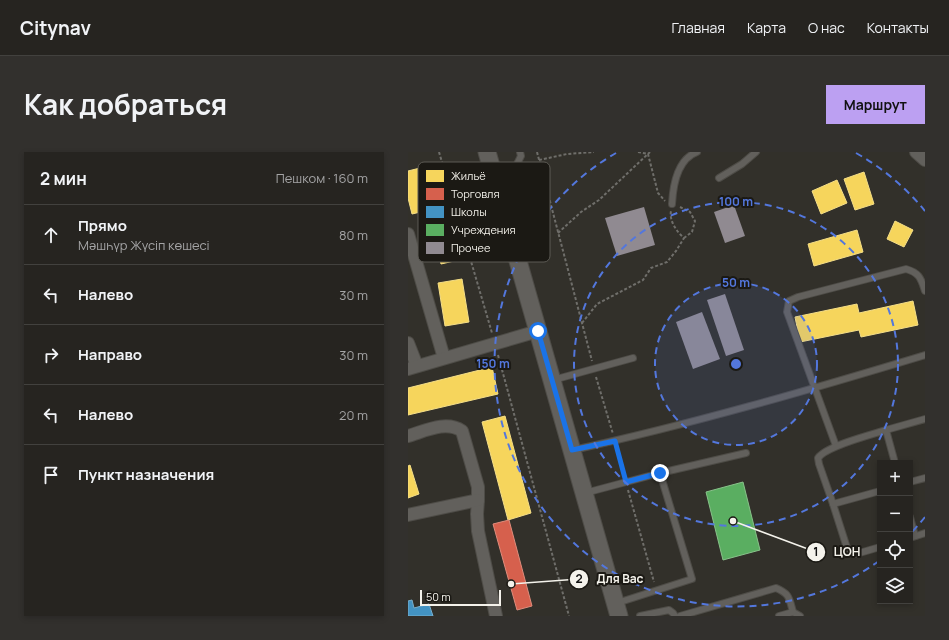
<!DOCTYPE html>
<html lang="ru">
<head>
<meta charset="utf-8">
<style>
  :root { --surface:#262420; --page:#32302d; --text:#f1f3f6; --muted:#a4a4a5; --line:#42413e; --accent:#bca0f2 }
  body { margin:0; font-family:Manrope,sans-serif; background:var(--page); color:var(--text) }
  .controls { position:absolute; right:12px; bottom:12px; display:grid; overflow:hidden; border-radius:0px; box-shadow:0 2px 6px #0003 }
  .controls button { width:36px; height:36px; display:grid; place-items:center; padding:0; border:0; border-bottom:1px solid var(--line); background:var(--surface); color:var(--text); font:20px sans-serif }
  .scale { position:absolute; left:12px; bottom:10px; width:81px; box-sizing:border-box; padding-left:4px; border:2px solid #f4f2eb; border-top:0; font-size:11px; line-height:14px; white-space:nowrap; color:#f4f2eb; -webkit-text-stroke:3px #1b1914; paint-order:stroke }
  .stop { position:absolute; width:12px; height:12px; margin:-9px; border:3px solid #1a73e8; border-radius:50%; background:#fff }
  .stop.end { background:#1a73e8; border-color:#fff; box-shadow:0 1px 4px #0008 }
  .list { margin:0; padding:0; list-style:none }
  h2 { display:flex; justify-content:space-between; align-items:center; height:52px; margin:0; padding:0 16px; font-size:17px }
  h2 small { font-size:13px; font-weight:400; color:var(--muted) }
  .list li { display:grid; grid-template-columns:26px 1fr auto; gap:12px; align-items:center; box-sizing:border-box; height:60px; padding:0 16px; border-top:1px solid var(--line) }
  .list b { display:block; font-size:15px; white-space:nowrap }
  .list p { margin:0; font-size:13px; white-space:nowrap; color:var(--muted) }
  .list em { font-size:13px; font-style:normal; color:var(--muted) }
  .icon { flex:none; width:22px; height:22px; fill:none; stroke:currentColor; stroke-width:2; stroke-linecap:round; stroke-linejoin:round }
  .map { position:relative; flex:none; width:517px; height:464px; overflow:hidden; border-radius:0px }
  header { display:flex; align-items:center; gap:24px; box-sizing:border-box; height:56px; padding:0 20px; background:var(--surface); border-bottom:1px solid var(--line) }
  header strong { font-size:19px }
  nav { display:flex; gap:22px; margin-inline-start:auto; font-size:14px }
  .intro { display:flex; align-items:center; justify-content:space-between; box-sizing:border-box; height:96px; padding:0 24px }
  h1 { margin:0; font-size:28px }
  .button { padding:10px 18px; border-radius:0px; background:var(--accent); color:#111; font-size:14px; font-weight:700 }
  main { display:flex; gap:24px; padding:0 24px }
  aside { flex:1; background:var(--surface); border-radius:0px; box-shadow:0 2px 6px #0003 }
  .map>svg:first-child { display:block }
  .homes { fill:#f6d55c; stroke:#f5de87 }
  .shops { fill:#d6604d; stroke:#df8c7c }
  .schools { fill:#4393c3; stroke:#78b0cf }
  .public { fill:#5aae61; stroke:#88c28a }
  .building { fill:#908a91 }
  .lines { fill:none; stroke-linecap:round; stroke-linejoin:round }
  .lane-casing { stroke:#4e4c47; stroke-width:8 }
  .street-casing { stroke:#4e4c47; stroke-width:14 }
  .secondary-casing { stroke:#4e4c47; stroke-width:19 }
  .path { stroke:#6f6e6a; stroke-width:2; stroke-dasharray:3 2; stroke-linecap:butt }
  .lane { stroke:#62605c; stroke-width:6 }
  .street { stroke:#62605c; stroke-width:12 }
  .secondary { stroke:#62605c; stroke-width:17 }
  .route { stroke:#1a73e8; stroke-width:5 }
  .ring { fill:none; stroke:#5377dd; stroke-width:2; stroke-dasharray:7 5 }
  .key { fill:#1b1914; stroke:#5c5a54; stroke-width:1 }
  .key-label { font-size:11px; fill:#f4f2eb }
  .centre { fill:#5377dd; stroke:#1b1914; stroke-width:2 }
  .ring-label { font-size:12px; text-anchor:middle; font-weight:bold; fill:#5377dd; stroke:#1b1914; stroke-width:4; stroke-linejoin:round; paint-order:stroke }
  .leader { fill:none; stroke:#f4f2eb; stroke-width:1.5 }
  .callout-dot { fill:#f4f2eb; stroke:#1b1914; stroke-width:1.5 }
  .mark-label { font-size:12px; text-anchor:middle; font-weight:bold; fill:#111 }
  .callout-label { font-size:12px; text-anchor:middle; font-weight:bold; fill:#f4f2eb; stroke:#1b1914; stroke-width:4; stroke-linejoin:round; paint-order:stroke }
</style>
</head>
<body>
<header>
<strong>Citynav</strong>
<nav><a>Главная</a><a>Карта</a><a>О нас</a><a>Контакты</a></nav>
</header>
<div class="intro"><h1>Как добраться</h1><a class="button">Маршрут</a></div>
<main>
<aside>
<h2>2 мин<small>Пешком · 160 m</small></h2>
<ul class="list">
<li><svg class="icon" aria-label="ahead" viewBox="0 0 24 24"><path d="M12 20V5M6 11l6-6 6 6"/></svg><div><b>Прямо</b><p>Мәшһүр Жүсіп көшесі</p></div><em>80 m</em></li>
<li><svg class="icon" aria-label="left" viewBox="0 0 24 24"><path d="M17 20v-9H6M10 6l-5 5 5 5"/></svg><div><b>Налево</b></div><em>30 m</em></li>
<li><svg class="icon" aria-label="right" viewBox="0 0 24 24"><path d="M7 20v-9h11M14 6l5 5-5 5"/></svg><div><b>Направо</b></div><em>30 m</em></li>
<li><svg class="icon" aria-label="left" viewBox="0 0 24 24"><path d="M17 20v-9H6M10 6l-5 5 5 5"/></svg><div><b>Налево</b></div><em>20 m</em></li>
<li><svg class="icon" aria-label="arrive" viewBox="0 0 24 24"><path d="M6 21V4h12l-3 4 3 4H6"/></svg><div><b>Пункт назначения</b></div></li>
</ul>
</aside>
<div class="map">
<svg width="517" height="464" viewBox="0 0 517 464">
  <rect width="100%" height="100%" fill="#32302a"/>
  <g class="homes">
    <polygon points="20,14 28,48 41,45 55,107 33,112 21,58 4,62 0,46 0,19"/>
    <polygon points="456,20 466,52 447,58 436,27"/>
    <polygon points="429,28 439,51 413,62 404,39"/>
    <polygon points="487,69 505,78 496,95 479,87"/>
    <polygon points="449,78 455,100 406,114 400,92"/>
    <polygon points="54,127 61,170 37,174 30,131"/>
    <polygon points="505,149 510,173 453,185 451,178 392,190 387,165 449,152 451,161"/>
    <polygon points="84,215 90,242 0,263 0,236"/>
    <polygon points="97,264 123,361 100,368 74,270"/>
    <polygon points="2,313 11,342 0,346 0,314"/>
  </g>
  <polygon class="shops" points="101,368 124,454 109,458 85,372"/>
  <polygon class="schools" points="4,448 6,456 21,452 25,464 0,464 0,449"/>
  <polygon class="public" points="335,330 352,398 315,408 298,340"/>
  <g class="building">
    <polygon points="326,53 337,84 317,91 306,60"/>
    <polygon points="236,55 247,93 209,104 197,66"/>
    <polygon points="317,142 336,198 318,204 299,148"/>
    <polygon points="294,160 312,207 285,217 268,170"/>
  </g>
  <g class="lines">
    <g class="lane-casing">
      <g id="lane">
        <polyline points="311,26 334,12 348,0"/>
        <polyline points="94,42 113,4 112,0"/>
        <path d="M264,52C265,33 270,7 289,0"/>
        <polyline points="145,228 225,206"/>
        <path d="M428,294L379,160L381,149L390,145L498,117C512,121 513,127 517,139"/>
        <path d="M165,298C284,272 401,238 517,203"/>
        <polyline points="487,311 478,278 517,267"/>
        <polyline points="252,321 338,301"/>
        <polyline points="502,330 517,326"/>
        <polyline points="472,339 425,352 440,399 448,402 472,395"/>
        <polyline points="177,341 252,321 284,427 209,451"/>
        <path d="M425,352L411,312L410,306C418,294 462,283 478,278"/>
        <polyline points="502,365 507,384"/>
        <polyline points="502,386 517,381"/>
        <polyline points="232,464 261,458 265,461 267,464"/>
        <path d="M272,464L368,436C382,442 381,446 385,460L392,464"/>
        <polyline points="371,464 385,460"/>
      </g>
    </g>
    <g class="street-casing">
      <g id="street">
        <polyline points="508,0 517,8"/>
        <polyline points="0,82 36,206"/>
        <polyline points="0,191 9,214"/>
        <polyline points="0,217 130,179"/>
        <path d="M0,284C17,279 38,268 54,279L70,335V348L69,362L70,379L88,464"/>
        <polyline points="0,363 70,348"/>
      </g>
    </g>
    <g class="secondary-casing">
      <polyline id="secondary" points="79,0 211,464"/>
    </g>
    <g class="path">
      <polyline points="31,0 84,181"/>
      <polyline points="129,0 184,209"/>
      <polyline points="230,0 240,2 250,41 257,49"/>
      <polyline points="131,8 159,2 186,0"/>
      <polyline points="272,55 282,60 287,69 284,80 276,86"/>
      <polyline points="150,81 173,60 191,48 242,0"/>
      <path d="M174,171L189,152L235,128L243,116L259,110L268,99L276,86C269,80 261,69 263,59"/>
      <polyline points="90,203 161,464"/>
      <polyline points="188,225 205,282"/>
      <polyline points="209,296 216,322"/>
      <polyline points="220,338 246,430"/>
    </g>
    <use href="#lane" class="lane"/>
    <use href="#street" class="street"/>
    <use href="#secondary" class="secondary"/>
  </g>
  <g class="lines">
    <polyline class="route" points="130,179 164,298 207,289 218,330 252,321"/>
  </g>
  <circle cx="328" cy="212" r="81" fill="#5377dd" fill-opacity=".12"/>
  <g class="ring">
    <circle cx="328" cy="212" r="81"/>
    <circle cx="328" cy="212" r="162"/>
    <path d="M517 365A243 243 0 0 1 503 381M471 409A243 243 0 1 1 208 1M448 1A243 243 0 0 1 517 59"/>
  </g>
  <rect x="10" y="10" width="132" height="100" rx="6" class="key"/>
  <rect x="18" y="18" width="18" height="12" fill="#f6d55c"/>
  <rect x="18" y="36" width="18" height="12" fill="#d6604d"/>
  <rect x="18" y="54" width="18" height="12" fill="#4393c3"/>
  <rect x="18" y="72" width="18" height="12" fill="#5aae61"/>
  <rect x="18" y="90" width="18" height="12" fill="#908a91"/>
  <g class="key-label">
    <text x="43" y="28">Жильё</text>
    <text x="43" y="46">Торговля</text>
    <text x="43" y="64">Школы</text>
    <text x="43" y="82">Учреждения</text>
    <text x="43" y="100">Прочее</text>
  </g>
  <circle cx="328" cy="212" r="6" class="centre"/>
  <g class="ring-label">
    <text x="328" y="54">100 m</text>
    <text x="328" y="135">50 m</text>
    <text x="85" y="216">150 m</text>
  </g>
  <path class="leader" d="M325 369L408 400M103 432L171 427"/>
  <g class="callout-dot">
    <circle cx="325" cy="369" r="4"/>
    <circle cx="103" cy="432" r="4"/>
    <circle cx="408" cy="400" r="10"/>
    <circle cx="171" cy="427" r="10"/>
  </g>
  <g class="mark-label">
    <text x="408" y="404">1</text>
    <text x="171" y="431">2</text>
  </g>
  <g class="callout-label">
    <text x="439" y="404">ЦОН</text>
    <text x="212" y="431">Для Вас</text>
  </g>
</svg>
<div class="controls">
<button>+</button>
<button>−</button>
<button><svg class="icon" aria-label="locate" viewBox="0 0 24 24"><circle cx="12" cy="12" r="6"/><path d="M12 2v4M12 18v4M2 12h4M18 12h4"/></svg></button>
<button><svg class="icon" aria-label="layers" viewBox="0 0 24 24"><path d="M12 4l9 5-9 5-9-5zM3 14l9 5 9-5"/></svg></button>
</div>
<div class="scale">50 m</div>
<div class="stop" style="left:130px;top:179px"></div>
<div class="stop end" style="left:252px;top:321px"></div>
</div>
</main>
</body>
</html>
